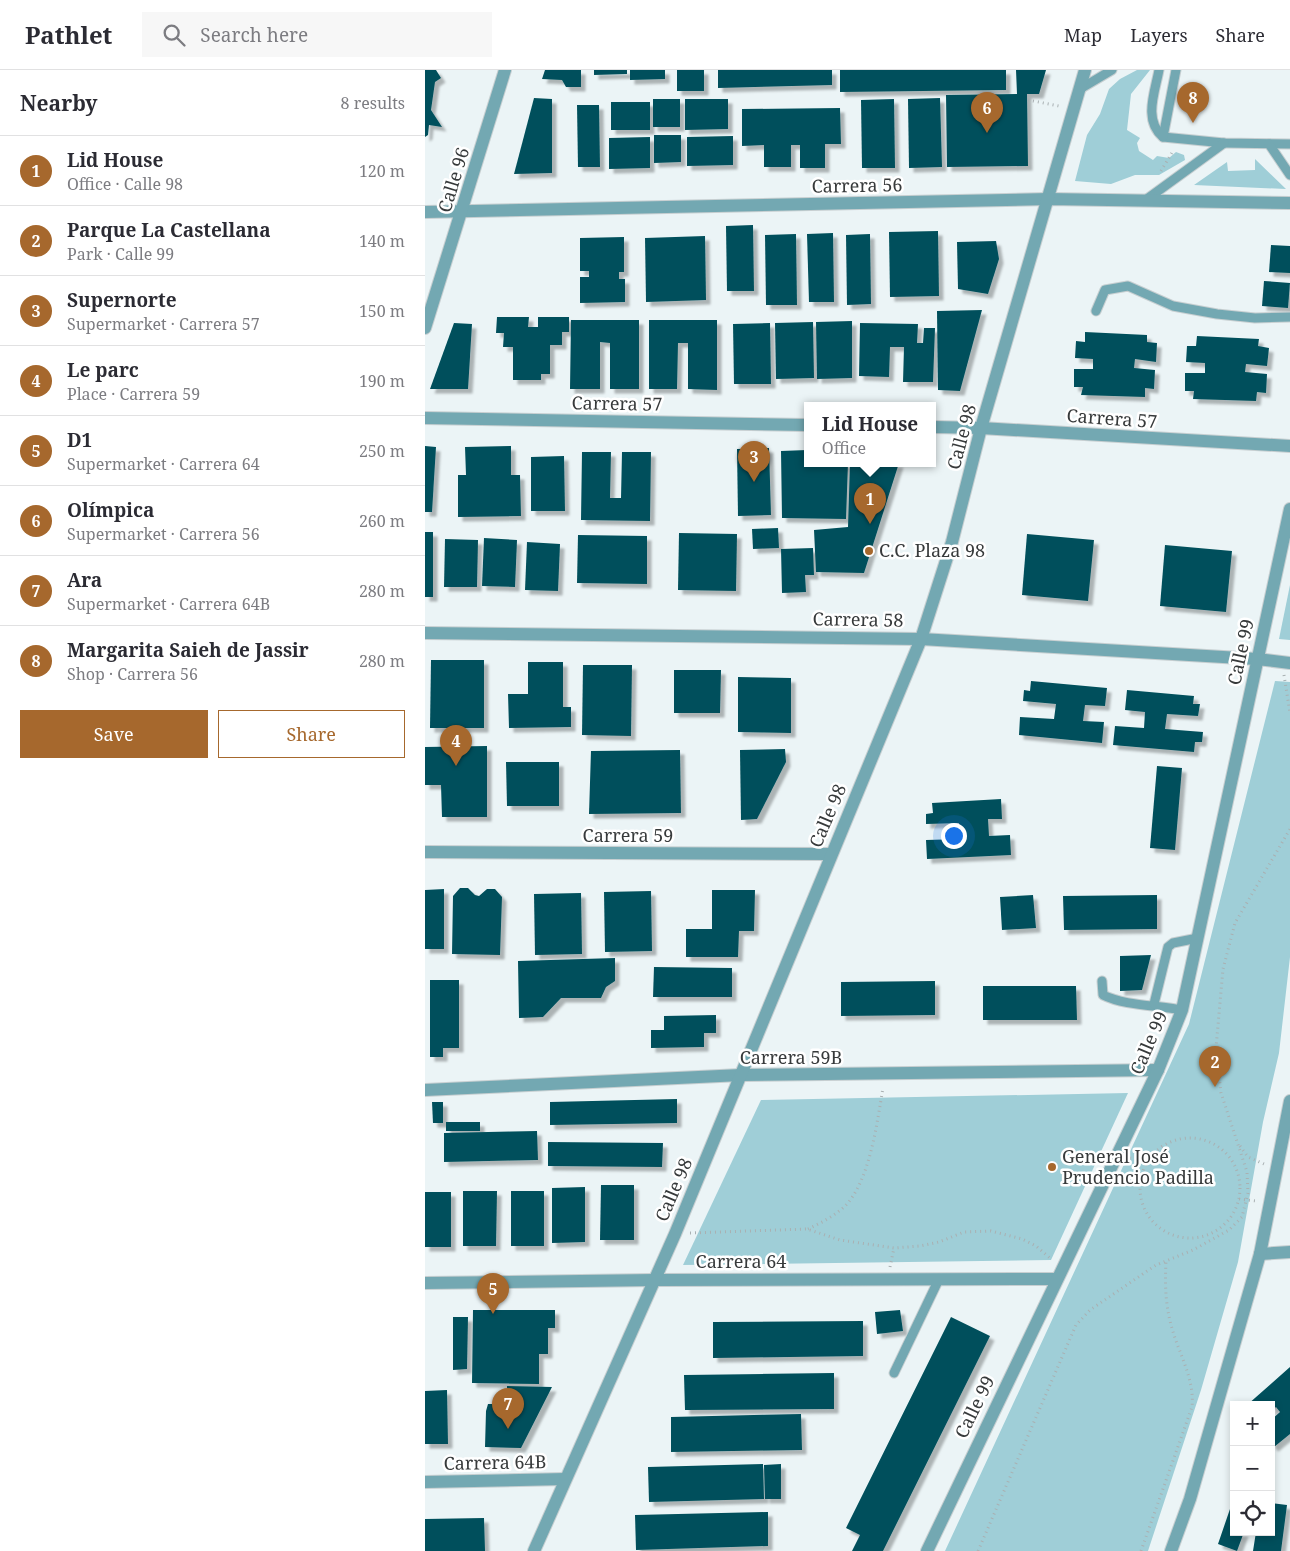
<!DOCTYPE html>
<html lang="en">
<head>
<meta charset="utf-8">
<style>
  :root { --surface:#fff; --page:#f7f7f7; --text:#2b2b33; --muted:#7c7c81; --line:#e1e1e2; --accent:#a6682d }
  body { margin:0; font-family:"Noto Serif",serif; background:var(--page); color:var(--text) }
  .controls { position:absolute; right:15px; bottom:15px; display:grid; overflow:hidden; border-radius:0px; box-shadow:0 2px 8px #0003 }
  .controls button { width:45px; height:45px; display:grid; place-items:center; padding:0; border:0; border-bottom:1px solid var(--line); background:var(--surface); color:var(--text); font:25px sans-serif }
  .you { position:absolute; left:528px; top:765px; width:18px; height:18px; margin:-12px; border:4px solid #fff; border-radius:50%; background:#1a73e8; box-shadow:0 0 0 8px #1a73e833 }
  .badge { display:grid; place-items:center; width:32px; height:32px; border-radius:50%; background:var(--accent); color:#fff; font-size:16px; font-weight:700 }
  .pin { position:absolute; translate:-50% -41px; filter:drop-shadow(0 1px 2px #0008) }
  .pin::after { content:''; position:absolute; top:26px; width:18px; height:15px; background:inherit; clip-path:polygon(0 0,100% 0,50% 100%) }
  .popup { position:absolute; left:379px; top:332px; width:132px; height:65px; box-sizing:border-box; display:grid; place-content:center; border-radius:0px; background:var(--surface); filter:drop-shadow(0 1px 4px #0005); font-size:16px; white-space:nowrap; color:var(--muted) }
  .popup b { font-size:19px; color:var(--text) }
  .popup::after { content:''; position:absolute; left:50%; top:100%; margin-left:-10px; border:10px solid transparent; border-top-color:var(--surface) }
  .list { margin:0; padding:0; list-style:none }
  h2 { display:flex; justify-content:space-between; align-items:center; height:65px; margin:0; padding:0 20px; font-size:21px }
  h2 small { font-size:16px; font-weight:400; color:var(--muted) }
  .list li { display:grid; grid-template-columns:32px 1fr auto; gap:15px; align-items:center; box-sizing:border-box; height:70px; padding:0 20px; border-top:1px solid var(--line) }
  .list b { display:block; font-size:19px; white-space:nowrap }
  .list p { margin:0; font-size:16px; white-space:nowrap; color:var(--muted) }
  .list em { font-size:16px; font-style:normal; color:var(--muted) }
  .actions { display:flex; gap:10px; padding:15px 20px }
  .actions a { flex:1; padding:11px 0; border:1px solid var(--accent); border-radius:0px; text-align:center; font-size:18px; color:var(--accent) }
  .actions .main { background:var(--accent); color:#fff }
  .icon { flex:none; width:28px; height:28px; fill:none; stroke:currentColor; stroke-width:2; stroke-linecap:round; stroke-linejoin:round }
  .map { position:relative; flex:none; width:865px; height:1481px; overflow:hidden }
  header { display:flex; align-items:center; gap:30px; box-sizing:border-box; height:70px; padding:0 25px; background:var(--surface); border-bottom:1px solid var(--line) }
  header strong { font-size:24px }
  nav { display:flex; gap:28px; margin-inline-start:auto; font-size:18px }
  .search { width:350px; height:45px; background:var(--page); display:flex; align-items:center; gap:12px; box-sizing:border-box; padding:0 18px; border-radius:0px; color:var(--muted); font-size:19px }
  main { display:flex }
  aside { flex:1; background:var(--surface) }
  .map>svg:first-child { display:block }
  .green { fill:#9fced7 }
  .building { fill:#02505b; filter:url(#shadow) }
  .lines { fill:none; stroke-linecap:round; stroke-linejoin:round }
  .service-casing { stroke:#c7cfd1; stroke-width:11 }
  .minor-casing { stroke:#c7cfd1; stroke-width:14 }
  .tertiary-casing { stroke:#c7cfd1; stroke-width:14 }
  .path { stroke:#a9b0b2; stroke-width:3; stroke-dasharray:1 4; stroke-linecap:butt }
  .service { stroke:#73a8b2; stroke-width:9 }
  .minor { stroke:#73a8b2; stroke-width:12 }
  .tertiary { stroke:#73a8b2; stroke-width:12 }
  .poi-dot { fill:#a6682d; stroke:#fff; stroke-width:2 }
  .labels { text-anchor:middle; stroke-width:5; stroke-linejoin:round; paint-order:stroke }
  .street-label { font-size:18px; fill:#373a3b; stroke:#fff }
  .poi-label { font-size:18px; fill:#373a3b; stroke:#fff; text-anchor:start }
</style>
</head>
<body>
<header>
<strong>Pathlet</strong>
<div class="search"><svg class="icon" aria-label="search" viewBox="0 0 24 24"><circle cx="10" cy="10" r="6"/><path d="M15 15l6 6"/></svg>Search here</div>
<nav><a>Map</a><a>Layers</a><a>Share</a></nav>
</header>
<main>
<aside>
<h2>Nearby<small>8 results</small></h2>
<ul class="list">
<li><span class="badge">1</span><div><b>Lid House</b><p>Office · Calle 98</p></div><em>120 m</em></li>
<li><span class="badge">2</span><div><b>Parque La Castellana</b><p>Park · Calle 99</p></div><em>140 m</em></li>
<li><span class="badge">3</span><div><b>Supernorte</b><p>Supermarket · Carrera 57</p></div><em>150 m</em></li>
<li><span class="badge">4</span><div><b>Le parc</b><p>Place · Carrera 59</p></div><em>190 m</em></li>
<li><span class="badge">5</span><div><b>D1</b><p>Supermarket · Carrera 64</p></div><em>250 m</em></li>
<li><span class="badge">6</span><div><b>Olímpica</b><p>Supermarket · Carrera 56</p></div><em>260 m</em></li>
<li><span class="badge">7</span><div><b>Ara</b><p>Supermarket · Carrera 64B</p></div><em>280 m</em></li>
<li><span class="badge">8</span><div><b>Margarita Saieh de Jassir</b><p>Shop · Carrera 56</p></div><em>280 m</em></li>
</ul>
<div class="actions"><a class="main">Save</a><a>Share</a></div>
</aside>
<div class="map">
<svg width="865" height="1481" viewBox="0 0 865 1481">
  <defs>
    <filter id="shadow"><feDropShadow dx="4.5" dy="4.5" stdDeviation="1" flood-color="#0004"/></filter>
  </defs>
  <rect width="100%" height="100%" fill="#ebf4f6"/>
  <g class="green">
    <polygon points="712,0 725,0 706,24 702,60 715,68 712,73 714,81 728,90 732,86 744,88 751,82 759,85 760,90 734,105 710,105 686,114 650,111 662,65 675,44 684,19 695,9"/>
    <polygon points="830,89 861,119 769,115 802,92 803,101 830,100"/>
    <polygon points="865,515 865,570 854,569"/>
    <polygon points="850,611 865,612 865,887 854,983 838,1052 813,1192 776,1320 723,1481 520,1481 764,954"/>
    <polygon points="703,1023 626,1190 258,1195 336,1030"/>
  </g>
  <g class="building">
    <polygon points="0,0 11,0 16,8 10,12 6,40 17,57 4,55 3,65 0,67"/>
    <polygon points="120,0 156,0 156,17 141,17 137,10 117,9"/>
    <polygon points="169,0 202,0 202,4 169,5"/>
    <polygon points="205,0 240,0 240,9 205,10"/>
    <rect x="252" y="0" width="27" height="21"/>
    <polygon points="293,0 407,0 407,15 293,18"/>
    <polygon points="415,0 581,0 581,20 415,22"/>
    <polygon points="591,0 621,0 614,24 602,24 603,96 522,97 521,25 592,24"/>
    <polygon points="109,28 127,29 127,103 89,104"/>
    <polygon points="515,28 517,97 484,98 483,29"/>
    <rect x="228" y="29" width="27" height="28"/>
    <polygon points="260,29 303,29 303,59 260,60"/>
    <polygon points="469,29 470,98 437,98 436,30"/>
    <rect x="186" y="32" width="39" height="28"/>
    <polygon points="152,35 174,35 175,97 153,97"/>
    <polygon points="415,38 416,74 400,74 400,98 375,98 375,75 366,75 366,97 339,97 339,75 317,76 317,39"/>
    <polygon points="229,65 256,65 256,92 229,93"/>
    <polygon points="308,66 308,95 262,96 262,67"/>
    <polygon points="225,67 225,98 184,99 184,68"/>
    <polygon points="328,155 329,221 302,221 301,156"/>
    <polygon points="513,161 514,226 465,227 464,162"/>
    <polygon points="408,163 409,232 384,232 382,164"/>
    <polygon points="371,164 372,235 341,235 340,165"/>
    <polygon points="445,164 446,234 422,235 421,165"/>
    <polygon points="280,166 281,230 221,232 220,168"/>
    <polygon points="199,167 199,202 194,202 194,209 200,209 200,232 155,233 155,207 164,207 164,201 155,201 155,168"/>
    <polygon points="571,171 574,189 563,224 533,219 532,172"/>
    <polygon points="846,175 865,176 865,203 844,202"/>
    <polygon points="839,211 865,213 863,238 837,236"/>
    <polygon points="557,240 535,321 513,320 512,241"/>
    <polygon points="72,247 104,247 103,257 113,257 113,247 144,247 144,262 137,262 137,275 125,275 125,304 116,304 116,310 88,310 88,277 78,277 79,263 71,263"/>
    <polygon points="146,250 214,250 214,319 185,319 185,273 175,272 175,319 145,319"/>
    <polygon points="224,250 292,250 292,320 263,319 263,273 253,273 252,319 224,319"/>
    <polygon points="427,251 427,308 392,309 391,252"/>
    <polygon points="388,252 389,308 351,309 350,253"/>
    <polygon points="29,253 47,254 43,319 5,319"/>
    <polygon points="345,253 346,314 309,314 308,254"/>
    <polygon points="435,253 493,254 492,273 498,273 499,258 510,258 508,312 478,312 479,277 465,277 464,307 434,306"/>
    <polygon points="660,262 722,265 722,272 732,273 731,292 710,289 709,298 730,300 729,319 720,318 720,327 656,325 658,317 649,317 649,299 668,299 668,289 650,288 651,271 660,272"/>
    <polygon points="772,266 834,269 833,276 844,278 842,296 821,294 820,302 842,304 841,323 832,322 831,331 768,329 769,321 760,321 760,303 780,303 780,293 761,292 762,276 771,276"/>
    <polygon points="0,376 11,377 7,442 0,442"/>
    <polygon points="86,376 86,405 95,405 96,446 33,447 33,405 41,405 40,377"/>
    <polygon points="344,378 346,445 313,446 312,379"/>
    <polygon points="382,380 382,393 423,393 421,449 357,448 356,381"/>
    <polygon points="157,382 186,382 185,428 196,428 197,382 226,382 225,451 156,450"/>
    <polygon points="139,386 140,441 106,441 106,387"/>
    <polygon points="425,393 474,393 439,503 391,502 389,460 423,457"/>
    <polygon points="353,458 354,478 328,479 327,459"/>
    <rect x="0" y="462" width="8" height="65"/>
    <polygon points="254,463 312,464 311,521 253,520"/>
    <polygon points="602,464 669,470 663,531 597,525"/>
    <polygon points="153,465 222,466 222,514 152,513"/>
    <polygon points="59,468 92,470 90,517 57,516"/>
    <polygon points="20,469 53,470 52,517 19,517"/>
    <polygon points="102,472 135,474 133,521 100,520"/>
    <polygon points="740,475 807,481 801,542 735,536"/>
    <polygon points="388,478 389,505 380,505 381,522 357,523 356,479"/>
    <polygon points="6,590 59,590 59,658 5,658"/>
    <polygon points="103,592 138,592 138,637 146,637 146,657 84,658 83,624 103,624"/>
    <polygon points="158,595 207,595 206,666 157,665"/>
    <polygon points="249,600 296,600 295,643 249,643"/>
    <polygon points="313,607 366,608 366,663 313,662"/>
    <polygon points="606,611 682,618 680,636 660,635 658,651 679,652 677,673 594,665 595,647 629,649 631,634 598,631 599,620 605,621"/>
    <polygon points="702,620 769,626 768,634 775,634 773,646 742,644 740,659 778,662 777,672 770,672 769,682 688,675 690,656 719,658 720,642 700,640"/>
    <polygon points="62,676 62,747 17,747 16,715 0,715 0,677"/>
    <polygon points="360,679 361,692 332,749 316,750 315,680"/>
    <polygon points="255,680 256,743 164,744 166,681"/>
    <polygon points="81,692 134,692 134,736 82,736"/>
    <polygon points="732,696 757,698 750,780 725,778"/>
    <polygon points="576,729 577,749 563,749 564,766 585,765 586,785 502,789 501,770 535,769 534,753 501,754 501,744 508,743 507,733"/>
    <polygon points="35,818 43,818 50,825 54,826 62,819 70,819 77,827 75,885 27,884 28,826"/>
    <polygon points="19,819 19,879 0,879 0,820"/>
    <polygon points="287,820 330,820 329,861 314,861 313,887 261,887 261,859 287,859"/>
    <polygon points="226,821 227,881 180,882 179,822"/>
    <polygon points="156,823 157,884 110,885 109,824"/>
    <polygon points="608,825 611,858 577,860 575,827"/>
    <polygon points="732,825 732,859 639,860 638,826"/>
    <polygon points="726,885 717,920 695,921 695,886"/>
    <polygon points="190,888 190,911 181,917 176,928 136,928 118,947 94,948 93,891"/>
    <polygon points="229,897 307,898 307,927 228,927"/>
    <polygon points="5,910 34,910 34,978 18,978 18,987 5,987"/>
    <polygon points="510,911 510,945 416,946 416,912"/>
    <polygon points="558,916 651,916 652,950 558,950"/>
    <polygon points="291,945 291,963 279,963 279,977 226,978 226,960 239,960 239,946"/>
    <polygon points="252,1029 252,1053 125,1055 125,1032"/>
    <polygon points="7,1032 18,1032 18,1053 8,1053"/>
    <rect x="21" y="1052" width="34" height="9"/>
    <polygon points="112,1061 113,1090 19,1092 19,1063"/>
    <polygon points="123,1072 238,1073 237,1097 123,1096"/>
    <polygon points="176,1115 209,1115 209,1170 175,1170"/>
    <polygon points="160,1117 160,1172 127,1173 127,1118"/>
    <polygon points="38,1121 72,1121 71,1176 38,1176"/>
    <rect x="86" y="1121" width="33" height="55"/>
    <rect x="0" y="1122" width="26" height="55"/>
    <polygon points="48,1240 130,1240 130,1258 123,1258 123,1284 114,1284 114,1314 47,1313"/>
    <polygon points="475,1240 478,1261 452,1264 450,1242"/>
    <polygon points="28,1247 43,1247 42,1299 28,1300"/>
    <polygon points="526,1247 565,1266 458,1481 427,1481 435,1465 421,1458"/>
    <polygon points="438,1251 438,1286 288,1288 288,1252"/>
    <polygon points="865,1297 865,1364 849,1377 846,1374 846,1350 855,1342 851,1337 846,1341 846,1335 822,1335"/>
    <polygon points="409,1303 409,1339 260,1340 259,1305"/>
    <polygon points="82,1316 127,1317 96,1378 60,1377 61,1341 63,1334 82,1334"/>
    <polygon points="22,1320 23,1374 0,1374 0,1321"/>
    <polygon points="376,1344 377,1380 246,1382 246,1347"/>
    <polygon points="338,1394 339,1429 224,1432 223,1397"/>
    <polygon points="356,1394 356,1429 340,1429 339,1395"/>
    <polygon points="846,1433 862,1435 856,1481 828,1481 831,1462 846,1462"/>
    <polygon points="805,1439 809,1440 809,1462 819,1462 812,1481 793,1474"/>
    <polygon points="343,1442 343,1476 211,1480 210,1445"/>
    <polygon points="59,1448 60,1481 0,1481 0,1449"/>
  </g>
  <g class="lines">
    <g class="service-casing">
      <g id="service">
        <path d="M734,0C730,22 718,50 738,67L799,73L865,74"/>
        <polyline points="655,19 687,0"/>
        <polyline points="738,67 751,0"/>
        <polyline points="844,74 865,105"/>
        <polyline points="722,129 799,73"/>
        <polyline points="671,241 680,220 703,216 748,236 792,244 830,248 865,247"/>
        <path d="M677,911L678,925C700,936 732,935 757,940"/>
        <polyline points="729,934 743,877 748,873 773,868"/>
        <polyline points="469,1303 514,1209"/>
      </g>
    </g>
    <g class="minor-casing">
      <g id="minor">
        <polyline points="0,142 624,129 865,133"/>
        <polyline points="0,258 80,0"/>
        <polyline points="0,348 382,355"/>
        <polyline points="508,357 556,358 865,376"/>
        <polyline points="0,563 496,569 832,589 865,593"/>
        <polyline points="0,782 406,784"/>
        <polyline points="316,1005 733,1000"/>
        <polyline points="835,1184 865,1182"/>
        <polyline points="229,1210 632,1209"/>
        <polyline points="0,1412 140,1409"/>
      </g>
    </g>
    <g class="tertiary-casing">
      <g id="tertiary">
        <polyline points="0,1020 316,1005"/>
        <polyline points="0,1213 229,1210"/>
        <polyline points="109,1481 250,1164 496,569 527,472 556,358 660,0"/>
        <polyline points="502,1481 733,1000 757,940 865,439"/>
        <polyline points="746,1481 765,1429 835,1184 865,1031"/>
      </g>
    </g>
    <g class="path">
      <polyline points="603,30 634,36"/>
      <polyline points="736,101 748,81"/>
      <polyline points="859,605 865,643"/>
      <circle cx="765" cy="1118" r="50"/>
      <polyline points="815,1076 823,1087 839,1094"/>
      <polyline points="705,1088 721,1093"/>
      <polyline points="814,1129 831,1131"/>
      <path d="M383,1159C396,1153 409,1146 419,1137C445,1112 452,1052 458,1018"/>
      <polyline points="265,1163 382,1159 415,1170 469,1178 495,1176 514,1172 539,1162 566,1161 597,1169 611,1176 626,1189"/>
      <polyline points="465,1197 469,1178"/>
      <polyline points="553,1481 651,1255 665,1240 731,1195 768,1180 804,1160 817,1147 823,1123 822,1102 796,1023 791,978 798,899 810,853 865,759"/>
      <path d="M716,1481L767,1337C770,1309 753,1282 746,1255C740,1231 740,1214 741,1190"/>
    </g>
    <use href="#service" class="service"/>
    <use href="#minor" class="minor"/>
    <use href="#tertiary" class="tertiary"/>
  </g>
  <g class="poi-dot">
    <circle cx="444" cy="481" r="5"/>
    <circle cx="627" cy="1097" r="5"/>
  </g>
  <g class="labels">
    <g class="street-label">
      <text transform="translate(29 110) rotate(-73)" y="6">Calle 96</text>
      <text transform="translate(432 116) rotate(-1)" y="6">Carrera 56</text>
      <text transform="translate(192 334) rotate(1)" y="6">Carrera 57</text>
      <text transform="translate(687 349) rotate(4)" y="6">Carrera 57</text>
      <text transform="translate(537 367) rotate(-75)" y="6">Calle 98</text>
      <text transform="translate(433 550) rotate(1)" y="6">Carrera 58</text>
      <text transform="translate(816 582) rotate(-78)" y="6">Calle 99</text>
      <text transform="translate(403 746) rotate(-67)" y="6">Calle 98</text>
      <text x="203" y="772">Carrera 59</text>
      <text transform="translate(724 973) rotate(-67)" y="6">Calle 99</text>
      <text x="366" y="994">Carrera 59B</text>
      <text transform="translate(249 1120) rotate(-67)" y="6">Calle 98</text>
      <text x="316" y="1198">Carrera 64</text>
      <text transform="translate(550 1337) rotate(-64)" y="6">Calle 99</text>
      <text transform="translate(70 1393) rotate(-1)" y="6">Carrera 64B</text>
    </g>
    <g class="poi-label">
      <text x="454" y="487">C.C. Plaza 98</text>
      <text x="637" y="1093">General José<tspan x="637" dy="21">Prudencio Padilla</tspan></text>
    </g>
  </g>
</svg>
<div class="controls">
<button>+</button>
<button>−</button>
<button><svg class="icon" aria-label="locate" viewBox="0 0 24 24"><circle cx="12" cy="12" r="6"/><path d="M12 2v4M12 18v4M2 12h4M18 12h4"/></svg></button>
</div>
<div class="you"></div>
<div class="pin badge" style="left:445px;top:454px">1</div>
<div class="popup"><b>Lid House</b>Office</div>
<div class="pin badge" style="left:790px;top:1017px">2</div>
<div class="pin badge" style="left:329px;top:412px">3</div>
<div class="pin badge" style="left:31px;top:696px">4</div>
<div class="pin badge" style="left:68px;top:1244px">5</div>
<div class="pin badge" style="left:562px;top:63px">6</div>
<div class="pin badge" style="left:83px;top:1359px">7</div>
<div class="pin badge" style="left:768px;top:53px">8</div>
</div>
</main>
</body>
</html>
